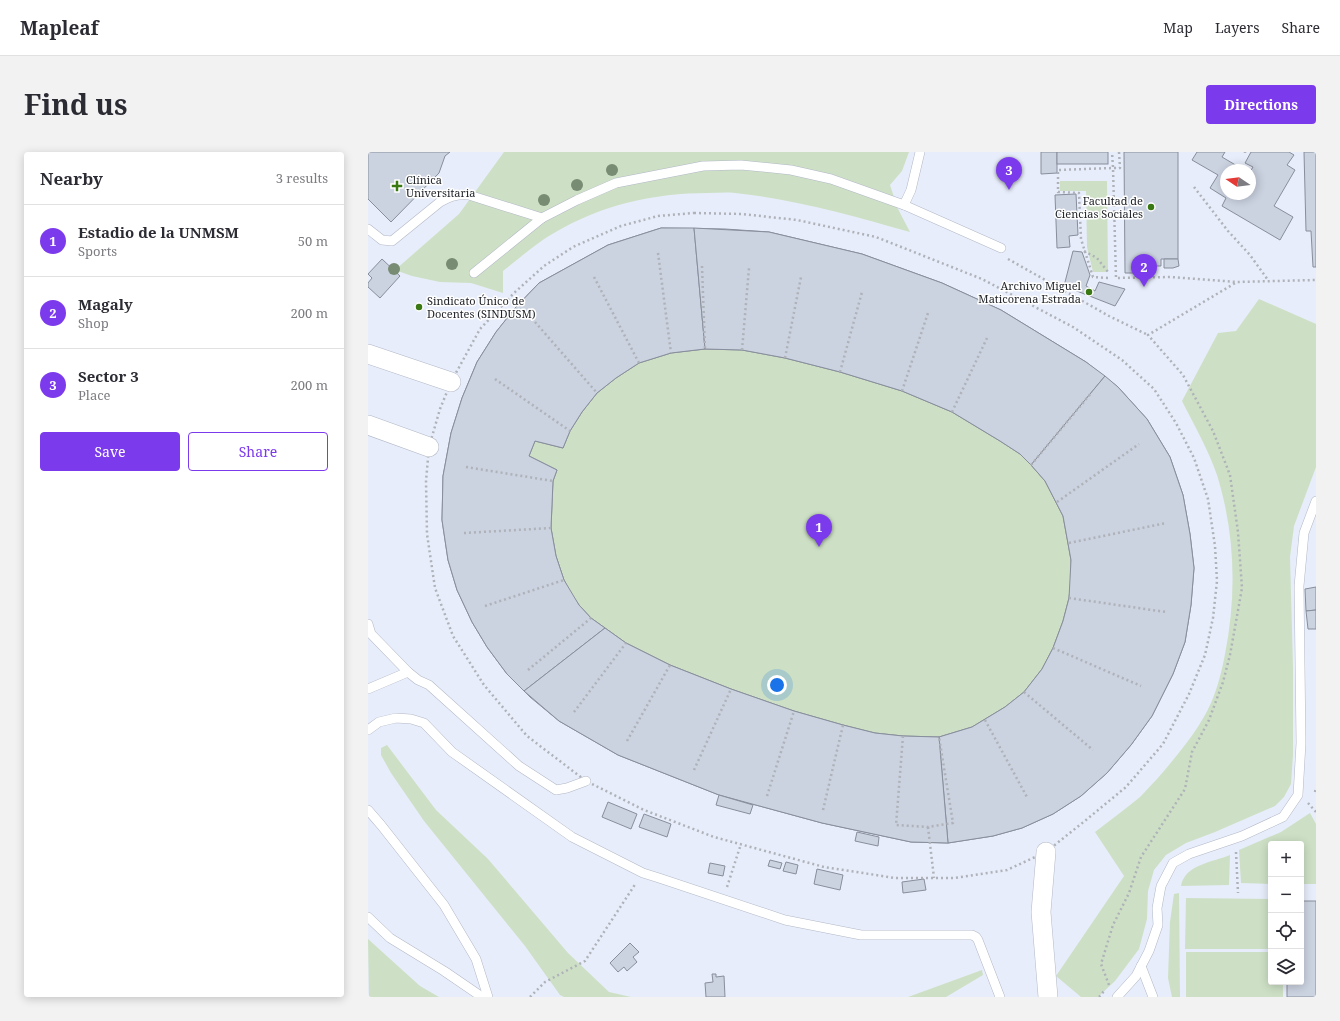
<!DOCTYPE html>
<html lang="en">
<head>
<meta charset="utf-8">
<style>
  :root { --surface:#fff; --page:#f2f2f3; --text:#2b2b33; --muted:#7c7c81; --line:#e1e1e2; --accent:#7c3aed }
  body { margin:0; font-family:"Noto Serif",serif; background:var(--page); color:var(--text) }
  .controls { position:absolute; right:12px; bottom:12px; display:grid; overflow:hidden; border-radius:4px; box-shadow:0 2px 10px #0003 }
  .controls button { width:36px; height:36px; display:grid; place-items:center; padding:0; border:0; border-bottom:1px solid var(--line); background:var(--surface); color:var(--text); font:20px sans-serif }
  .compass { position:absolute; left:852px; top:12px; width:36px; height:36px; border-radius:50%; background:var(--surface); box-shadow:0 2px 10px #0003; rotate:283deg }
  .you { position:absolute; left:409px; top:533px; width:14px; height:14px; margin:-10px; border:3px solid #fff; border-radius:50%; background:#1a73e8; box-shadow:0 0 0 6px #1a73e833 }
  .badge { display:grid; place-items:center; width:26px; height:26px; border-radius:50%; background:var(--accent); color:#fff; font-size:13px; font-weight:700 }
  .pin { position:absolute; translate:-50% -33px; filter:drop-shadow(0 1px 2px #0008) }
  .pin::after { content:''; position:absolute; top:21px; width:14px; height:12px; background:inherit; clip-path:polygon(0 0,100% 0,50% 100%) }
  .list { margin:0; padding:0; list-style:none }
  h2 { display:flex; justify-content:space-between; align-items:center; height:52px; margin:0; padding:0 16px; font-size:17px }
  h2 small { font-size:13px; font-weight:400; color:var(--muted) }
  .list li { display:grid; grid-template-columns:26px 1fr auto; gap:12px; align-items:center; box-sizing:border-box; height:72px; padding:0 16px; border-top:1px solid var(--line) }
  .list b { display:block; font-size:15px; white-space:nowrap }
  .list p { margin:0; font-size:13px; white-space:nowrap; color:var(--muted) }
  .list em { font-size:13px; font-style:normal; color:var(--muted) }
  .actions { display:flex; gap:8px; padding:12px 16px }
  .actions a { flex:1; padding:9px 0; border:1px solid var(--accent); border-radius:4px; text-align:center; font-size:14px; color:var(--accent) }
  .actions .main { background:var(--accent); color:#fff }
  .icon { flex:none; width:22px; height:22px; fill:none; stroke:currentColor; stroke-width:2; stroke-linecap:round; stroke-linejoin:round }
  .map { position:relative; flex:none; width:948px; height:845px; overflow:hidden; border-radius:4px }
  header { display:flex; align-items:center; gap:24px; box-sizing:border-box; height:56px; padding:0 20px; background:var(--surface); border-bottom:1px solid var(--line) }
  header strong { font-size:19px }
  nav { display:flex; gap:22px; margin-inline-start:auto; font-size:14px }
  .intro { display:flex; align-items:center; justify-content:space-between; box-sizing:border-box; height:96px; padding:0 24px }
  h1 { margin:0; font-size:28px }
  .button { padding:10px 18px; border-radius:4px; background:var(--accent); color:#fff; font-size:14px; font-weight:700 }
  main { display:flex; gap:24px; padding:0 24px }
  aside { flex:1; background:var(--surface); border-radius:4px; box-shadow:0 2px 10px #0003 }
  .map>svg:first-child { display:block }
  .built { fill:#e7edfa; fill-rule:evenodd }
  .green { fill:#cde0c5 }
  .building { fill:#cbd2e0; stroke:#888e9b; fill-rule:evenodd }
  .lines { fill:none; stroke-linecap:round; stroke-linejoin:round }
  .lane-casing { stroke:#b2b8c6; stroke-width:10 }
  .street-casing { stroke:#b2b8c6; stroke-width:20 }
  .path { stroke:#afb2b8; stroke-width:2.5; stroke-dasharray:2 3; stroke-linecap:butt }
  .lane { stroke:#fff; stroke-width:9 }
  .street { stroke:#fff; stroke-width:19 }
  .tree { fill:#788b73 }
  .poi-dot { fill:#3a7814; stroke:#fff; stroke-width:1.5 }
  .labels { text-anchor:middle; stroke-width:3; stroke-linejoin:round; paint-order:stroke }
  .poi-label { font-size:11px; fill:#212429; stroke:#fff; text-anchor:start }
</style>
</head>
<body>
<header>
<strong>Mapleaf</strong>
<nav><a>Map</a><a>Layers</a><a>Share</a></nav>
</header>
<div class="intro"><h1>Find us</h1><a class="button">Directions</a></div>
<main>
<aside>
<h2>Nearby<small>3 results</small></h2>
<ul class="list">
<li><span class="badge">1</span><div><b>Estadio de la UNMSM</b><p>Sports</p></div><em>50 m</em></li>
<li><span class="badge">2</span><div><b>Magaly</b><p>Shop</p></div><em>200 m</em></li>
<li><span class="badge">3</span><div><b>Sector 3</b><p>Place</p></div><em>200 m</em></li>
</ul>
<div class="actions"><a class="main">Save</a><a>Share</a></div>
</aside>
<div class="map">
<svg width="948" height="845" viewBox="0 0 948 845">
  <rect width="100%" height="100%" fill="#f5f8fe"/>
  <path class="built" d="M0,0H948V845H0ZM858,18H882V42H858ZM903,692H933V830H903Z"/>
  <g class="green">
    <path d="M136,0H541L534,19L522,33L530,57L542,80C485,64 427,47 367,41C358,40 349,41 340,41C286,41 233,53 186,81C168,91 152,106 135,119V141L103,131L72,130L44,124L27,118L91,62Z"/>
    <polygon points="692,29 739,29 740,120 725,120 719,95 718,39 692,39"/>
    <polygon points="293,76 357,77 401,80 494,102 574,131 633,158 718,210 750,235 779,267 802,305 815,343 822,382 826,416 823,453 817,490 805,522 784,564 763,593 739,621 713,644 685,662 654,676 625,684 580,691 543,690 454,671 351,643 250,603 191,569 162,545 139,522 89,438 80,408 74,368 75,324 83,281 94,246 109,210 128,180 148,155 171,131 240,93"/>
    <path d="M891,147L948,172V315L926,374L922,405L925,515V603L923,632L916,645L907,654L847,680L818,691L798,703L786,718L780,739L779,767L771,797L747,829L730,845H713L688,824L756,724L727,680C742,668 758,657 772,645C778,639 783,633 789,627C808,605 831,578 843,551C850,535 854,518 857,502C869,442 867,381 849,323C840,297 826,273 814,249L850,181L868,179Z"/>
    <polygon points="19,593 68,658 120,707 200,801 241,840 263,845 196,845 192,843 157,794 56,669 23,621 13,603 13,596"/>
    <polygon points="942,661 948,672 948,732 933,732 933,692 903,692 903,732 873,731 871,698 913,680"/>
    <path d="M862,703L861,733L813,734C817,712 846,710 862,703Z"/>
    <polygon points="811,741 812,845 804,845 800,826 802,770 806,742"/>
    <polygon points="818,746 903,747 903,797 817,797"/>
    <polygon points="0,787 52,834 71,845 1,845"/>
    <polygon points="818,800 903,800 903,830 915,830 915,845 818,845"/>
    <polygon points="614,818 615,823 578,845 540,845"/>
  </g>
  <g class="building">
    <polygon points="0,0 82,0 77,4 71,21 23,70 0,47"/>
    <polygon points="673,0 689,0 689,21 673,22"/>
    <rect x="689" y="0" width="51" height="12"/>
    <polygon points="756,0 810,0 810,107 793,107 793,114 787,114 787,121 757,121"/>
    <polygon points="829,0 857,0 854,5 876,18 858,18 858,42 882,42 882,20 885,15 877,11 883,0 921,0 926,3 919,13 927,18 906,54 925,65 912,88 854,54 858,46 842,36 850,23 824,8"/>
    <polygon points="936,0 948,0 948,115 945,115 943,79 938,79"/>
    <polygon points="708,42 710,83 701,84 702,95 689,96 687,43"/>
    <path d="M293,76L357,77L401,80L494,102L574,131L633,158L718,210L750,235L779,267L802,305L815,343L822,382L826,416L823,453L817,490L805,522L784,564L763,593L739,621L713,644L685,662L654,676L625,684L580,691L543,690L454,671L351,643L250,603L191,569L162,545L139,522L119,495L104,470L89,438L80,408L74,368L75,324L83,281L94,246L109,210L128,180L148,155L171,131L240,93ZM337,197L374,198L417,206L472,220L534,239L584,260L632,289L652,302L663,313L677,329L695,364L703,408V427L701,446L695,469L685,496L674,517L656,540L637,555L604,575L571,585L535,584L507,581L475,573L426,559L363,537L302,513L258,491L223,466L211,453L202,440L196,428L188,404L183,376L185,329L189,318L161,304L167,289L195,296L202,279L214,260L229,241L248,226L271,211L303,201Z"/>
    <polygon points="293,76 326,76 337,197 303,201 271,211 248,226 229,241 214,260 202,279 195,296 167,289 161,304 189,318 185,329 183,376 188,404 196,428 211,453 223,466 237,476 156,539 139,522 119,495 104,470 89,438 80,408 74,368 75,324 83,281 94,246 109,210 128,180 148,155 171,131 240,93"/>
    <polygon points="326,76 401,80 494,102 574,131 633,158 718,210 737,224 663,313 652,302 632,289 584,260 534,239 472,220 417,206 374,198 337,197"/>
    <polygon points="705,99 714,100 722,123 718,134 727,139 731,130 757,137 747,154 696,134"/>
    <polygon points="14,107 32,124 12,146 0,135 0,131 4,126 0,122"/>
    <polygon points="796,107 810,107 811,114 805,116 796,116"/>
    <polygon points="737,224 750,235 779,267 802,305 815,343 822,382 826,416 823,453 817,490 805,522 784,564 763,593 739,621 713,644 685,662 654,676 625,684 580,691 571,585 604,575 637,555 656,540 674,517 685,496 695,469 701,446 703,408 695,364 677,329 663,313"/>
    <polygon points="948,435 948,458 938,459 937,437"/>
    <polygon points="948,458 948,477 940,477 938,459"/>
    <polygon points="237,476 258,491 302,513 363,537 426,559 475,573 507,581 535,584 571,585 580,691 543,690 454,671 351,643 250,603 191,569 156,539"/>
    <polygon points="351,643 385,653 382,662 348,653"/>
    <polygon points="240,650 269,662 263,677 234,665"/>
    <polygon points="276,662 303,672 299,685 271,675"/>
    <polygon points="489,680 511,685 510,694 487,689"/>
    <polygon points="402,708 414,711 412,717 400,714"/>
    <polygon points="418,710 430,713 428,722 415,719"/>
    <polygon points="342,711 357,714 355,724 340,721"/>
    <polygon points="449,717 475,723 472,738 446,732"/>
    <polygon points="556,727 558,738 535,741 534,730"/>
    <polygon points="933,749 948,749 948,845 919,845 919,830 933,830"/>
    <polygon points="262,791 271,800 265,805 269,810 259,819 256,815 250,820 242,811"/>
    <polygon points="344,822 348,822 348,825 356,824 357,845 338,845 337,831 345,830"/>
  </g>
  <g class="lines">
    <g class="lane-casing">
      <g id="lane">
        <polyline points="536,53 543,38 552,0"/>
        <path d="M0,77L14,88L24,89L72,50C83,44 89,42 101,43L174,66L209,48L248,31L335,14L373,13L423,18L463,27L536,53L633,96"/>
        <polyline points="106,121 174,66"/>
        <polyline points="0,472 3,482 40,520 0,537"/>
        <polyline points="40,520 50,528 61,533 151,614 188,638 199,636 218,629"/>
        <polyline points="0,578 11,570 28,566 43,567 56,571 84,600 204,685 275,721 291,726 417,768 493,783 604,783 608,785 610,788 632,845"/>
        <polyline points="0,658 13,673 76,753 108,807 120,845"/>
        <polyline points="0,765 22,786 76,819 114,845"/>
        <polyline points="773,814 785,845"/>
        <polyline points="749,845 768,824 781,799 790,773 789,756 793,734 805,711 821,702 874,684 915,665 930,643 933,591 931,434 936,381 948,349"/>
      </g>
    </g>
    <g class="street-casing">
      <g id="street">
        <polyline points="0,202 83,230"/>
        <polyline points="0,273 61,295"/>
        <polyline points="678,700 673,760 680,845"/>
      </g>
    </g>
    <g class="path">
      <polyline points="751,0 752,16 745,16 748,126 802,125 869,130 948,128"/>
      <polyline points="877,1 877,0"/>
      <polyline points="826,35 860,79 882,103 900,128"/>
      <polygon points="326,61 374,62 429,68 508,85 614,127 705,175 754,208 786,237 808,271 826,306 840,347 847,394 849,429 845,466 837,503 821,542 795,592 758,635 718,668 678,700 639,718 587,726 527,726 456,715 346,685 276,658 218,629 159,584 116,533 85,484 67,436 59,382 58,329 61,295 72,257 83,230 112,177 146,141 176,114 205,95 253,74 290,64"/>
      <polyline points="716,99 729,106 740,120"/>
      <polyline points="290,101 303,201"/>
      <polyline points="640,107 741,164 780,183"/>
      <polyline points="334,114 337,197"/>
      <polyline points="226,125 271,211"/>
      <polyline points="740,126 725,125 713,87 711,41 690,40 690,18 745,16 744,0"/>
      <polyline points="167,170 229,241"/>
      <polyline points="374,198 381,116"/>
      <polyline points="417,206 433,125"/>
      <polyline points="472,220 494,140"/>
      <polyline points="127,227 202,279"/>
      <polyline points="534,239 560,161"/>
      <polyline points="584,260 619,186"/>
      <polyline points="663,313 724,240"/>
      <polyline points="98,315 185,329"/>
      <polyline points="689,350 771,292"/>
      <polyline points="96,381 183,376"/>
      <polyline points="701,391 798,371"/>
      <polyline points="701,446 798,460"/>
      <polyline points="117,454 196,428"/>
      <polyline points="685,496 773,534"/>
      <polyline points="160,518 223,466"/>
      <polyline points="656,540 725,598"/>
      <polyline points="206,560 258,491"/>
      <polyline points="617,568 660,647"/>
      <polyline points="535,584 528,673 560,675 585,671 571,585"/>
      <polyline points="259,589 302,513"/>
      <polyline points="326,618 363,537"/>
      <polyline points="947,640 948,635"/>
      <polyline points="399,644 426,559"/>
      <polyline points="940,651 948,660"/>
      <polyline points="455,658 475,573"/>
      <polyline points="560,675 566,726"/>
      <polyline points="868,700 870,741"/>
      <polyline points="359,735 373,692"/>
      <polyline points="741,833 733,812 745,773 761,741 773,705 817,637 824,600 841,568 855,530 862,503 874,436 870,380 862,323 845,279 815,223 780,183 869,130"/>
      <polyline points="162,845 177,830 217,809 268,731"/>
      <polyline points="731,845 736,839"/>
    </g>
    <use href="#lane" class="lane"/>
    <use href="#street" class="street"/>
  </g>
  <g class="tree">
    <circle cx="244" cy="18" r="6"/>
    <circle cx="209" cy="33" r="6"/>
    <circle cx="176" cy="48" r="6"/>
    <circle cx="84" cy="112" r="6"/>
    <circle cx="26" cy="117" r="6"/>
  </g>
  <g class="poi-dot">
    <path d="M27 28h4v4h4v4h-4v4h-4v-4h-4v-4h4z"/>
    <circle cx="783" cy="55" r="4"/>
    <circle cx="721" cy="140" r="4"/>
    <circle cx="51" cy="155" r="4"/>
  </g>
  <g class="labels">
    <g class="poi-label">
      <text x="38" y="32">Clínica<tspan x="38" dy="13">Universitaria</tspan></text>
      <text x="775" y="53" text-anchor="end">Facultad de<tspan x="775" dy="13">Ciencias Sociales</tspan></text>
      <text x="713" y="138" text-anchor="end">Archivo Miguel<tspan x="713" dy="13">Maticorena Estrada</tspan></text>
      <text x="59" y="153">Sindicato Único de<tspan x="59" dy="13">Docentes (SINDUSM)</tspan></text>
    </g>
  </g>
</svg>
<div class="controls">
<button>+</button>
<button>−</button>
<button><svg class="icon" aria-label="locate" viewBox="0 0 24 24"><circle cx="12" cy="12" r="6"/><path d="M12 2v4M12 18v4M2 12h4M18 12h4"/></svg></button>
<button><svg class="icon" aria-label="layers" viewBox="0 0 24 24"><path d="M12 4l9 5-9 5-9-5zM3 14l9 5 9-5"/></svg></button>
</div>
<svg class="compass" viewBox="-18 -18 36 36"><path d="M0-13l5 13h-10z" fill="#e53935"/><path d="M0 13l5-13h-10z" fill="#7c7c81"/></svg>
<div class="you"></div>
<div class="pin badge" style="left:451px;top:395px">1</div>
<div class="pin badge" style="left:776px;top:135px">2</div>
<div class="pin badge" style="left:641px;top:38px">3</div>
</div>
</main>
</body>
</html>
